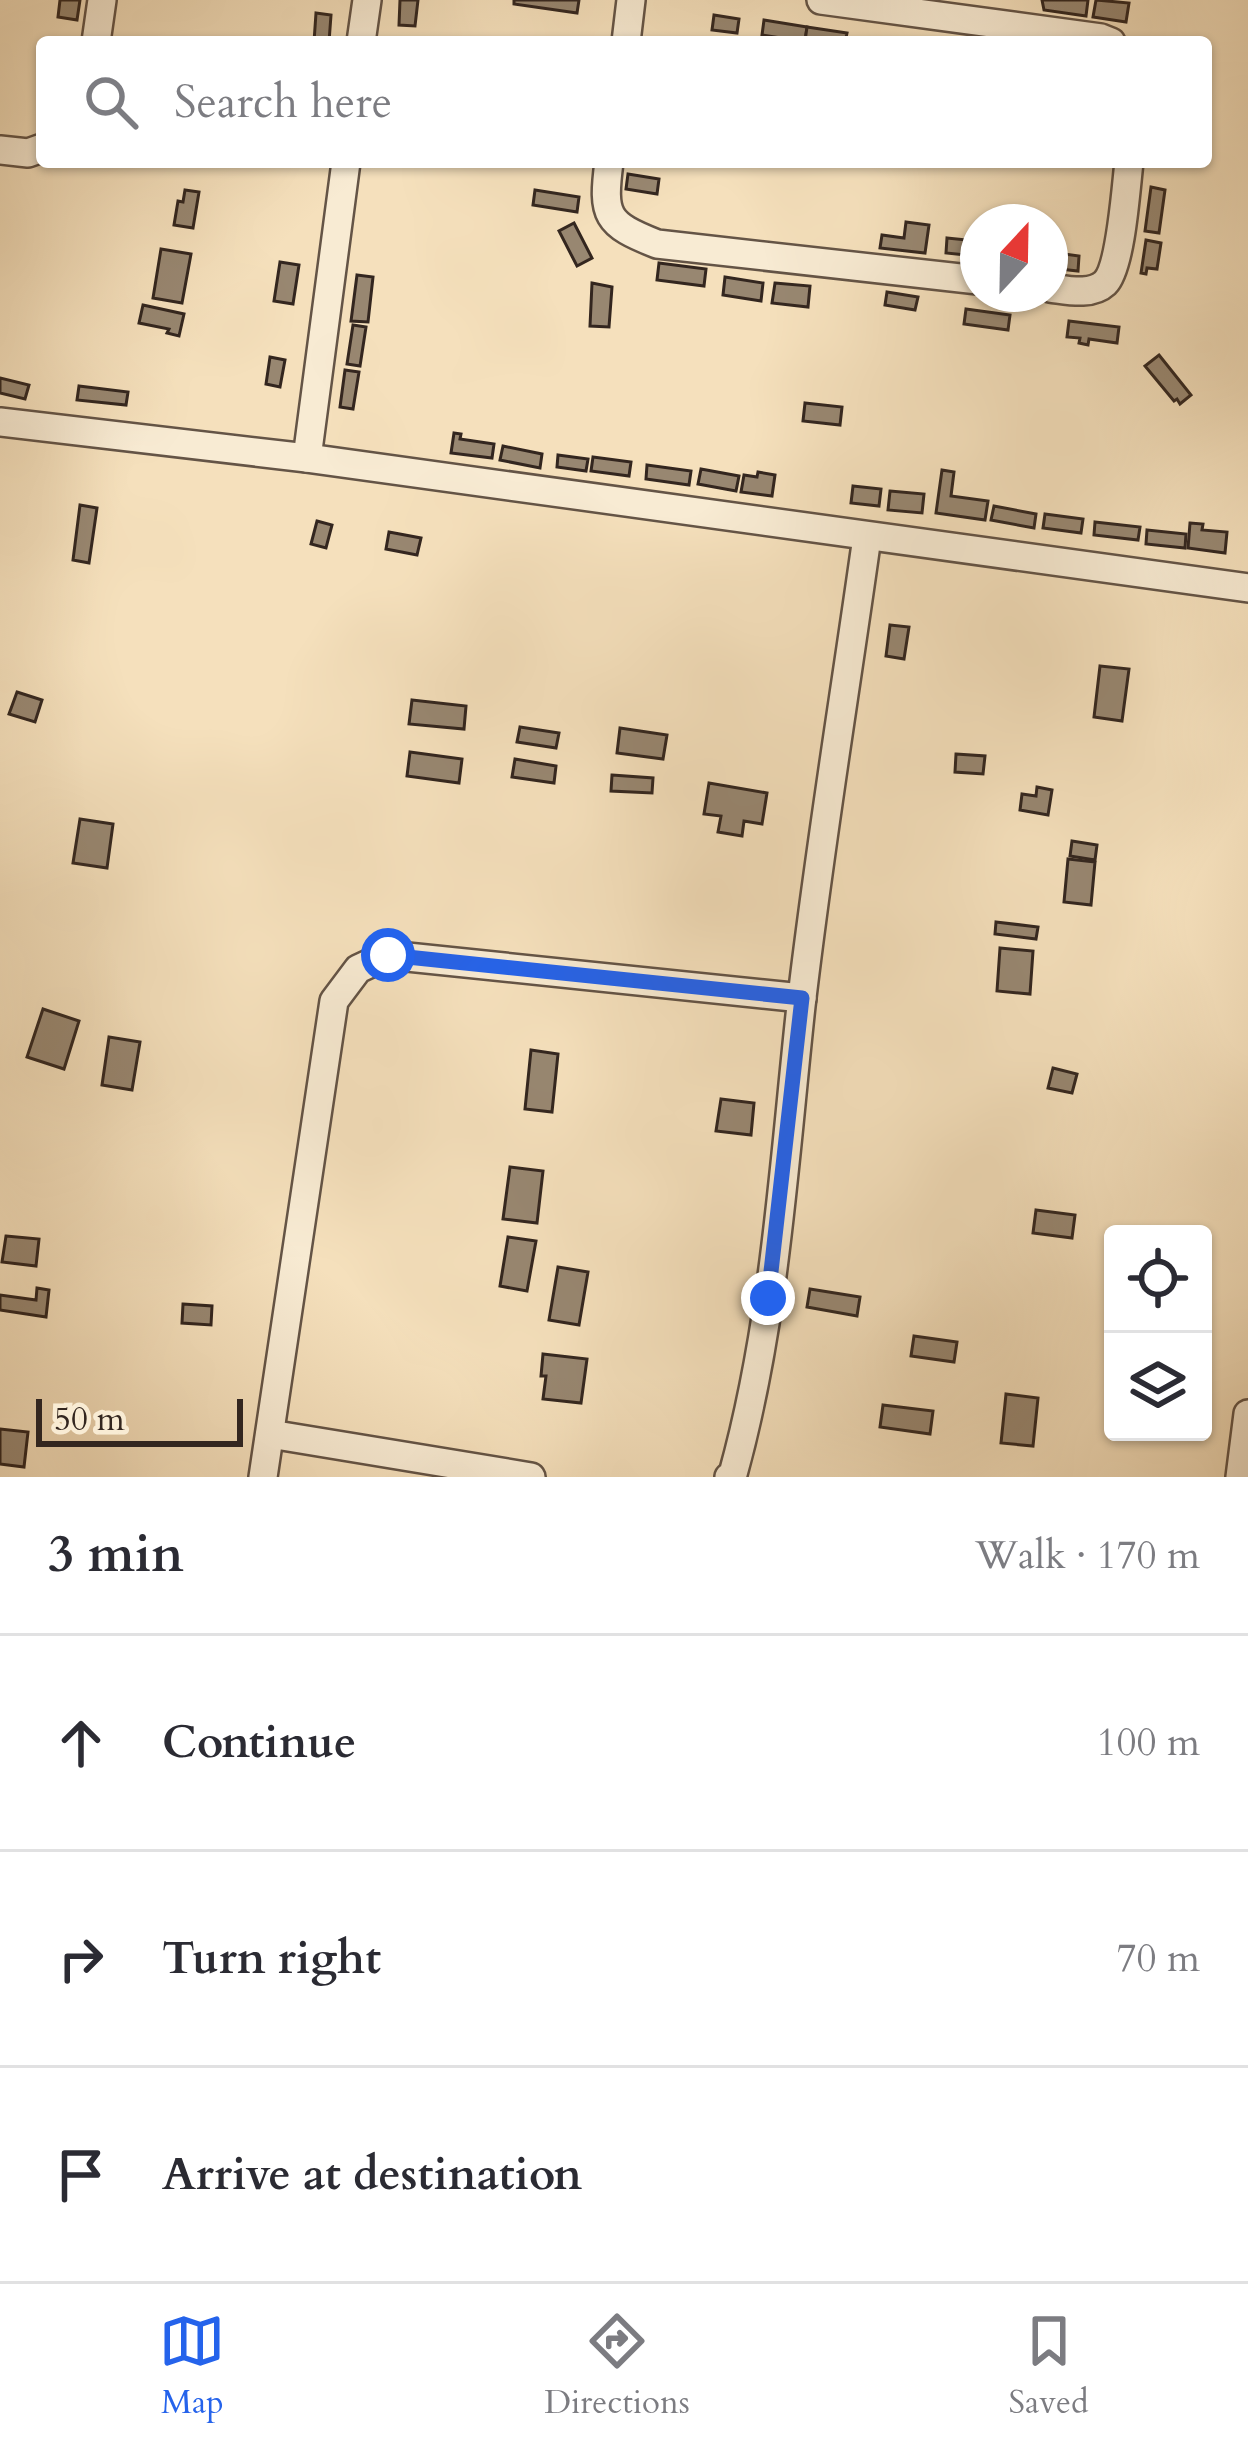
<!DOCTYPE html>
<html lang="en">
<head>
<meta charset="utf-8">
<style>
  :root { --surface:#fff; --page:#f2f2f3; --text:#2b2b33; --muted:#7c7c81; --line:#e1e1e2; --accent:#2563eb }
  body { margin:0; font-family:Cardo,serif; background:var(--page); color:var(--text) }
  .controls { position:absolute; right:36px; bottom:36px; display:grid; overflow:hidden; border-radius:12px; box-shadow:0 3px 9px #0004 }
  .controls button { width:108px; height:108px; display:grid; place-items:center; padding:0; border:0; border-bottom:3px solid var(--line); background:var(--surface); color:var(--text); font:60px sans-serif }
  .compass { position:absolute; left:960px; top:204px; width:108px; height:108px; border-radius:50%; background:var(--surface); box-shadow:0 3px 9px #0004; rotate:22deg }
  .scale { position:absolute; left:36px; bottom:30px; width:207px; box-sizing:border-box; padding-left:12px; border:6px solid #33261f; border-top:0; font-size:33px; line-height:42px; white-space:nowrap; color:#33261f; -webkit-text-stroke:9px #f8ebd3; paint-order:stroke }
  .stop { position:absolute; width:36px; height:36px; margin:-27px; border:9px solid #2563eb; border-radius:50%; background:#fff }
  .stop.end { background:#2563eb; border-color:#fff; box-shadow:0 3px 12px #0008 }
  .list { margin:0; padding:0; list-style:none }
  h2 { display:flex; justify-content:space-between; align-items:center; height:156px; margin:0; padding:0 48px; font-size:51px }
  h2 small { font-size:39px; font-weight:400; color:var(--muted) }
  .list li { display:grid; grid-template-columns:78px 1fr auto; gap:36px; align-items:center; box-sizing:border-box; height:216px; padding:0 48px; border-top:3px solid var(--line) }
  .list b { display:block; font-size:45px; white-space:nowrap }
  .list em { font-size:39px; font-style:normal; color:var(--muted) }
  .icon { flex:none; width:66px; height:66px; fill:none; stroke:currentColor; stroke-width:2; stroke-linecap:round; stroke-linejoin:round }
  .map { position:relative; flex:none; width:1248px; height:1477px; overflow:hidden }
  .search { position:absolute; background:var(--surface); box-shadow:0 3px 9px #0004; left:36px; right:36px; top:36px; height:132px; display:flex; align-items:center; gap:30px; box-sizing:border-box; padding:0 42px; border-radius:12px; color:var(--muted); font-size:45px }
  .sheet { height:804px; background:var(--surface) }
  nav { display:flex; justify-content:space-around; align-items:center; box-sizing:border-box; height:168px; border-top:3px solid var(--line); background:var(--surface); font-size:33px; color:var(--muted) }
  nav a { display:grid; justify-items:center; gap:6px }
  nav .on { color:var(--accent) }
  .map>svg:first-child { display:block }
  .building { fill:#988771; stroke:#33261f; stroke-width:3 }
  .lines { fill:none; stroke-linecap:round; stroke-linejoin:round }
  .minor-casing { stroke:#645446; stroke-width:32 }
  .minor { stroke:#f8ebd3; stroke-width:27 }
  .route { stroke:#2563eb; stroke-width:15 }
</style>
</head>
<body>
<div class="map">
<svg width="1248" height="1477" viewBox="0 0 1248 1477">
  <rect width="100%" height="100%" fill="#f5e0bc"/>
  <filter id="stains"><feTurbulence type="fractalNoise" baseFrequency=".00167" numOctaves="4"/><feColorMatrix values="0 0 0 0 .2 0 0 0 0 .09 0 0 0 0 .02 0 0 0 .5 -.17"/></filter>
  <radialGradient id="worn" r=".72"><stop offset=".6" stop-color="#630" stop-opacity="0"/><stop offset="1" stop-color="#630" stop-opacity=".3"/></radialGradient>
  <g class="building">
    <polygon points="60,0 80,0 77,20 58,17"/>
    <polygon points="400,0 418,0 415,26 399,25"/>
    <polygon points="514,0 579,0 577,13 514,4"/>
    <polygon points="1042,0 1088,0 1086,16 1044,10"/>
    <polygon points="1096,0 1129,3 1126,22 1093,17"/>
    <polygon points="316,13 331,15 329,42 314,42"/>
    <polygon points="714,15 739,19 737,33 712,30"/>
    <polygon points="764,20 807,27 805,42 786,42 787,39 762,35"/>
    <polygon points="807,27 847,33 845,42 805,41"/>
    <polygon points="628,174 659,179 657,194 626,189"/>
    <polygon points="1151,187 1165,190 1159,233 1145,231"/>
    <polygon points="185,190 199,192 193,228 174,225 178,201 183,202"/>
    <polygon points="535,190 579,197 577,212 533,205"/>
    <polygon points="906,222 929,225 925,253 880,248 882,235 904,238"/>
    <polygon points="574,223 592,258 577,266 559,231"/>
    <polygon points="947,238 977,241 976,256 946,253"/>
    <polygon points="1146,240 1161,243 1157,269 1147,268 1146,274 1141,273"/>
    <polygon points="161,249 191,254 182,303 153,298"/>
    <polygon points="1050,252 1079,256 1078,271 1050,268"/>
    <polygon points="280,262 299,265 293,304 274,301"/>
    <polygon points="659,263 706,269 704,286 657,280"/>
    <polygon points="357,275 373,277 368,322 351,321"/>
    <polygon points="725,277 763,283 761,301 723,295"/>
    <polygon points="592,283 612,287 609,327 590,326"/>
    <polygon points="775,283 810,286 808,307 772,303"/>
    <polygon points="887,292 918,297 915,310 885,305"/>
    <polygon points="143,305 184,314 179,336 167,333 169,329 139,323"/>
    <polygon points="966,309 1010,315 1008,330 964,324"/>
    <polygon points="1069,321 1119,327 1117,343 1089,339 1088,345 1079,343 1080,338 1067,337"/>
    <polygon points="353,325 366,327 360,366 347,364"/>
    <polygon points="1159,355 1191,395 1180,404 1177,399 1174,401 1145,366"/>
    <polygon points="270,357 285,360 280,387 266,384"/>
    <polygon points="345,370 359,372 353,409 340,407"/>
    <polygon points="0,378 29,385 25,399 0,393"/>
    <polygon points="79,386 128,392 126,405 77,400"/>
    <polygon points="805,403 842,407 840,425 803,421"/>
    <polygon points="454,433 461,434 460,439 494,444 492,458 451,453"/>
    <polygon points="503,446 542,454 540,468 500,460"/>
    <polygon points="558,455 588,459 586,471 557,467"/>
    <polygon points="593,457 631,462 629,476 591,471"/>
    <polygon points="647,465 691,471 689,485 646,479"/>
    <polygon points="701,469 739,476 736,491 698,484"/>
    <polygon points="942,470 954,472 951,496 988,501 985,520 936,513"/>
    <polygon points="758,472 775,475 772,496 741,492 744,475 757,477"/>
    <polygon points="853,486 881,489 879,506 851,503"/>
    <polygon points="890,491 924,494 922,513 888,510"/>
    <polygon points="80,505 97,508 89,563 73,560"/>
    <polygon points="994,506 1036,514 1034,528 991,520"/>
    <polygon points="1045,514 1083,519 1081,533 1043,528"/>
    <polygon points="317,521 332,525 326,548 311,544"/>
    <polygon points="1095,522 1140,527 1138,540 1094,535"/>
    <polygon points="1190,523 1203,524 1202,530 1227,532 1225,553 1188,548"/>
    <polygon points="1147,530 1186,534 1185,548 1146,544"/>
    <polygon points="389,532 421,538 417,555 386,549"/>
    <polygon points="890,625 909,627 904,659 886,656"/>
    <polygon points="1100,666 1129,669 1122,721 1094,717"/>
    <polygon points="17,692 42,700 35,722 9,714"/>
    <polygon points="412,700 466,706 464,729 409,724"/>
    <polygon points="520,727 559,733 556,748 517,742"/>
    <polygon points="620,728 667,735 663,759 617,753"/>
    <polygon points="410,752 462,759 459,783 407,776"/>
    <polygon points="956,754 985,756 983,774 955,772"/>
    <polygon points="515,759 556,766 554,783 512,777"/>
    <polygon points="612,775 653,778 652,793 611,791"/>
    <polygon points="709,783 767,793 762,824 744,821 742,836 718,832 721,816 704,814"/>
    <polygon points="1037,787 1052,790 1048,815 1020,810 1022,794 1036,796"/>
    <polygon points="80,819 113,824 107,868 73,863"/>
    <polygon points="1072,841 1097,845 1095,860 1070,856"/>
    <polygon points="1068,859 1095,862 1091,905 1064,902"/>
    <polygon points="996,922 1038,927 1036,939 995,934"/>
    <polygon points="1000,948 1033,951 1030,994 997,991"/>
    <polygon points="43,1009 79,1021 64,1069 27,1057"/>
    <polygon points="109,1037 140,1042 132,1090 102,1085"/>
    <polygon points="531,1050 558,1054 552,1112 525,1109"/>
    <polygon points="1053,1068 1077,1074 1072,1093 1048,1088"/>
    <polygon points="721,1099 754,1103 751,1135 716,1131"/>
    <polygon points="510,1167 543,1171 537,1223 503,1219"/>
    <polygon points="1036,1210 1075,1215 1072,1238 1033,1233"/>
    <polygon points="6,1236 39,1239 36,1266 2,1262"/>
    <polygon points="508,1237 536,1241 527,1291 500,1286"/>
    <polygon points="558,1267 588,1272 579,1325 549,1320"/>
    <polygon points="37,1288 49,1290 46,1317 0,1310 0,1295 36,1300"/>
    <polygon points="810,1289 860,1297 857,1316 807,1307"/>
    <polygon points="183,1304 212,1306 211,1325 182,1323"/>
    <polygon points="914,1336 957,1342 954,1362 911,1356"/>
    <polygon points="543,1354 587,1359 581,1403 543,1399 546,1376 541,1376"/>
    <polygon points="1006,1394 1038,1398 1033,1446 1001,1443"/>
    <polygon points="883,1405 933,1411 930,1434 880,1427"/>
    <polygon points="0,1429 28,1432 24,1467 0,1464"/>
  </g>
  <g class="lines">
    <g class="minor-casing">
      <g id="minor">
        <polyline points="821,0 1101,38 1111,42"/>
        <polyline points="96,42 102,0"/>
        <polyline points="361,42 367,0"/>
        <polyline points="626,42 631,0"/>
        <polyline points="0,150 28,153 42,148"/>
        <path d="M609,162C602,216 606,224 657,244L978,280"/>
        <path d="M1050,288C1067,290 1091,296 1105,283C1121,267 1126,187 1129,162"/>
        <polyline points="0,422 307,458 1248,588"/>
        <polyline points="307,458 346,162"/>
        <polyline points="270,1434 531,1477"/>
        <polyline points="263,1477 334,1001 358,969 388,955 802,998"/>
        <path d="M729,1477L733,1474C775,1323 784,1162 801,1006C819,850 845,694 867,537"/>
        <polyline points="1240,1477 1248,1414"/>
      </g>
    </g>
    <use href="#minor" class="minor"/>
  </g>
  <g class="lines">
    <polyline class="route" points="388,955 802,998 768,1298"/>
  </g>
  <rect width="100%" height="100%" filter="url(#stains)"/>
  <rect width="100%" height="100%" fill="url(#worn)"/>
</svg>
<div class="controls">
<button><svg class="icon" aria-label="locate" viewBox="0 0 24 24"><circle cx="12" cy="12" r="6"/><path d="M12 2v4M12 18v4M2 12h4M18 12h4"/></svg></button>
<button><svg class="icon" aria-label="layers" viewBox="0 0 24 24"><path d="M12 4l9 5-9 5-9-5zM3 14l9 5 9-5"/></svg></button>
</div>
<svg class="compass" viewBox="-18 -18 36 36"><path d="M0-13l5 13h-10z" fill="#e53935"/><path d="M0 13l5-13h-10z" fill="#7c7c81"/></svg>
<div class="scale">50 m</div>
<div class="stop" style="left:388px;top:955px"></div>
<div class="stop end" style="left:768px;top:1298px"></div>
<div class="search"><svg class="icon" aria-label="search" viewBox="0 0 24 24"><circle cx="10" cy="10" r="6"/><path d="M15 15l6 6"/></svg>Search here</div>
</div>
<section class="sheet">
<h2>3 min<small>Walk · 170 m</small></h2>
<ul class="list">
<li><svg class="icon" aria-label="ahead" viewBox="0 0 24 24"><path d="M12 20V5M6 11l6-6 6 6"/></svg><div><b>Continue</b></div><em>100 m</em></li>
<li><svg class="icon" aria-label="right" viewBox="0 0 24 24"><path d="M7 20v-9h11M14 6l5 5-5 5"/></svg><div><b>Turn right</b></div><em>70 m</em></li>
<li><svg class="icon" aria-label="arrive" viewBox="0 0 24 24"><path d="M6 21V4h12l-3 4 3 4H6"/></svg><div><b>Arrive at destination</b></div></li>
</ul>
</section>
<nav>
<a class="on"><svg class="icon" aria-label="map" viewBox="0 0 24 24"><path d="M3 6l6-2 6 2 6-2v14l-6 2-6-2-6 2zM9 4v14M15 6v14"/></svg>Map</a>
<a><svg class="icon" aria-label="directions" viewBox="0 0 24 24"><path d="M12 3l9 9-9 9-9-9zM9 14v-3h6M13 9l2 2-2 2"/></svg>Directions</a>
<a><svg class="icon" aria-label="saved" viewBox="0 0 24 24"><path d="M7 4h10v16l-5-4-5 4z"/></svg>Saved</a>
</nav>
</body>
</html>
